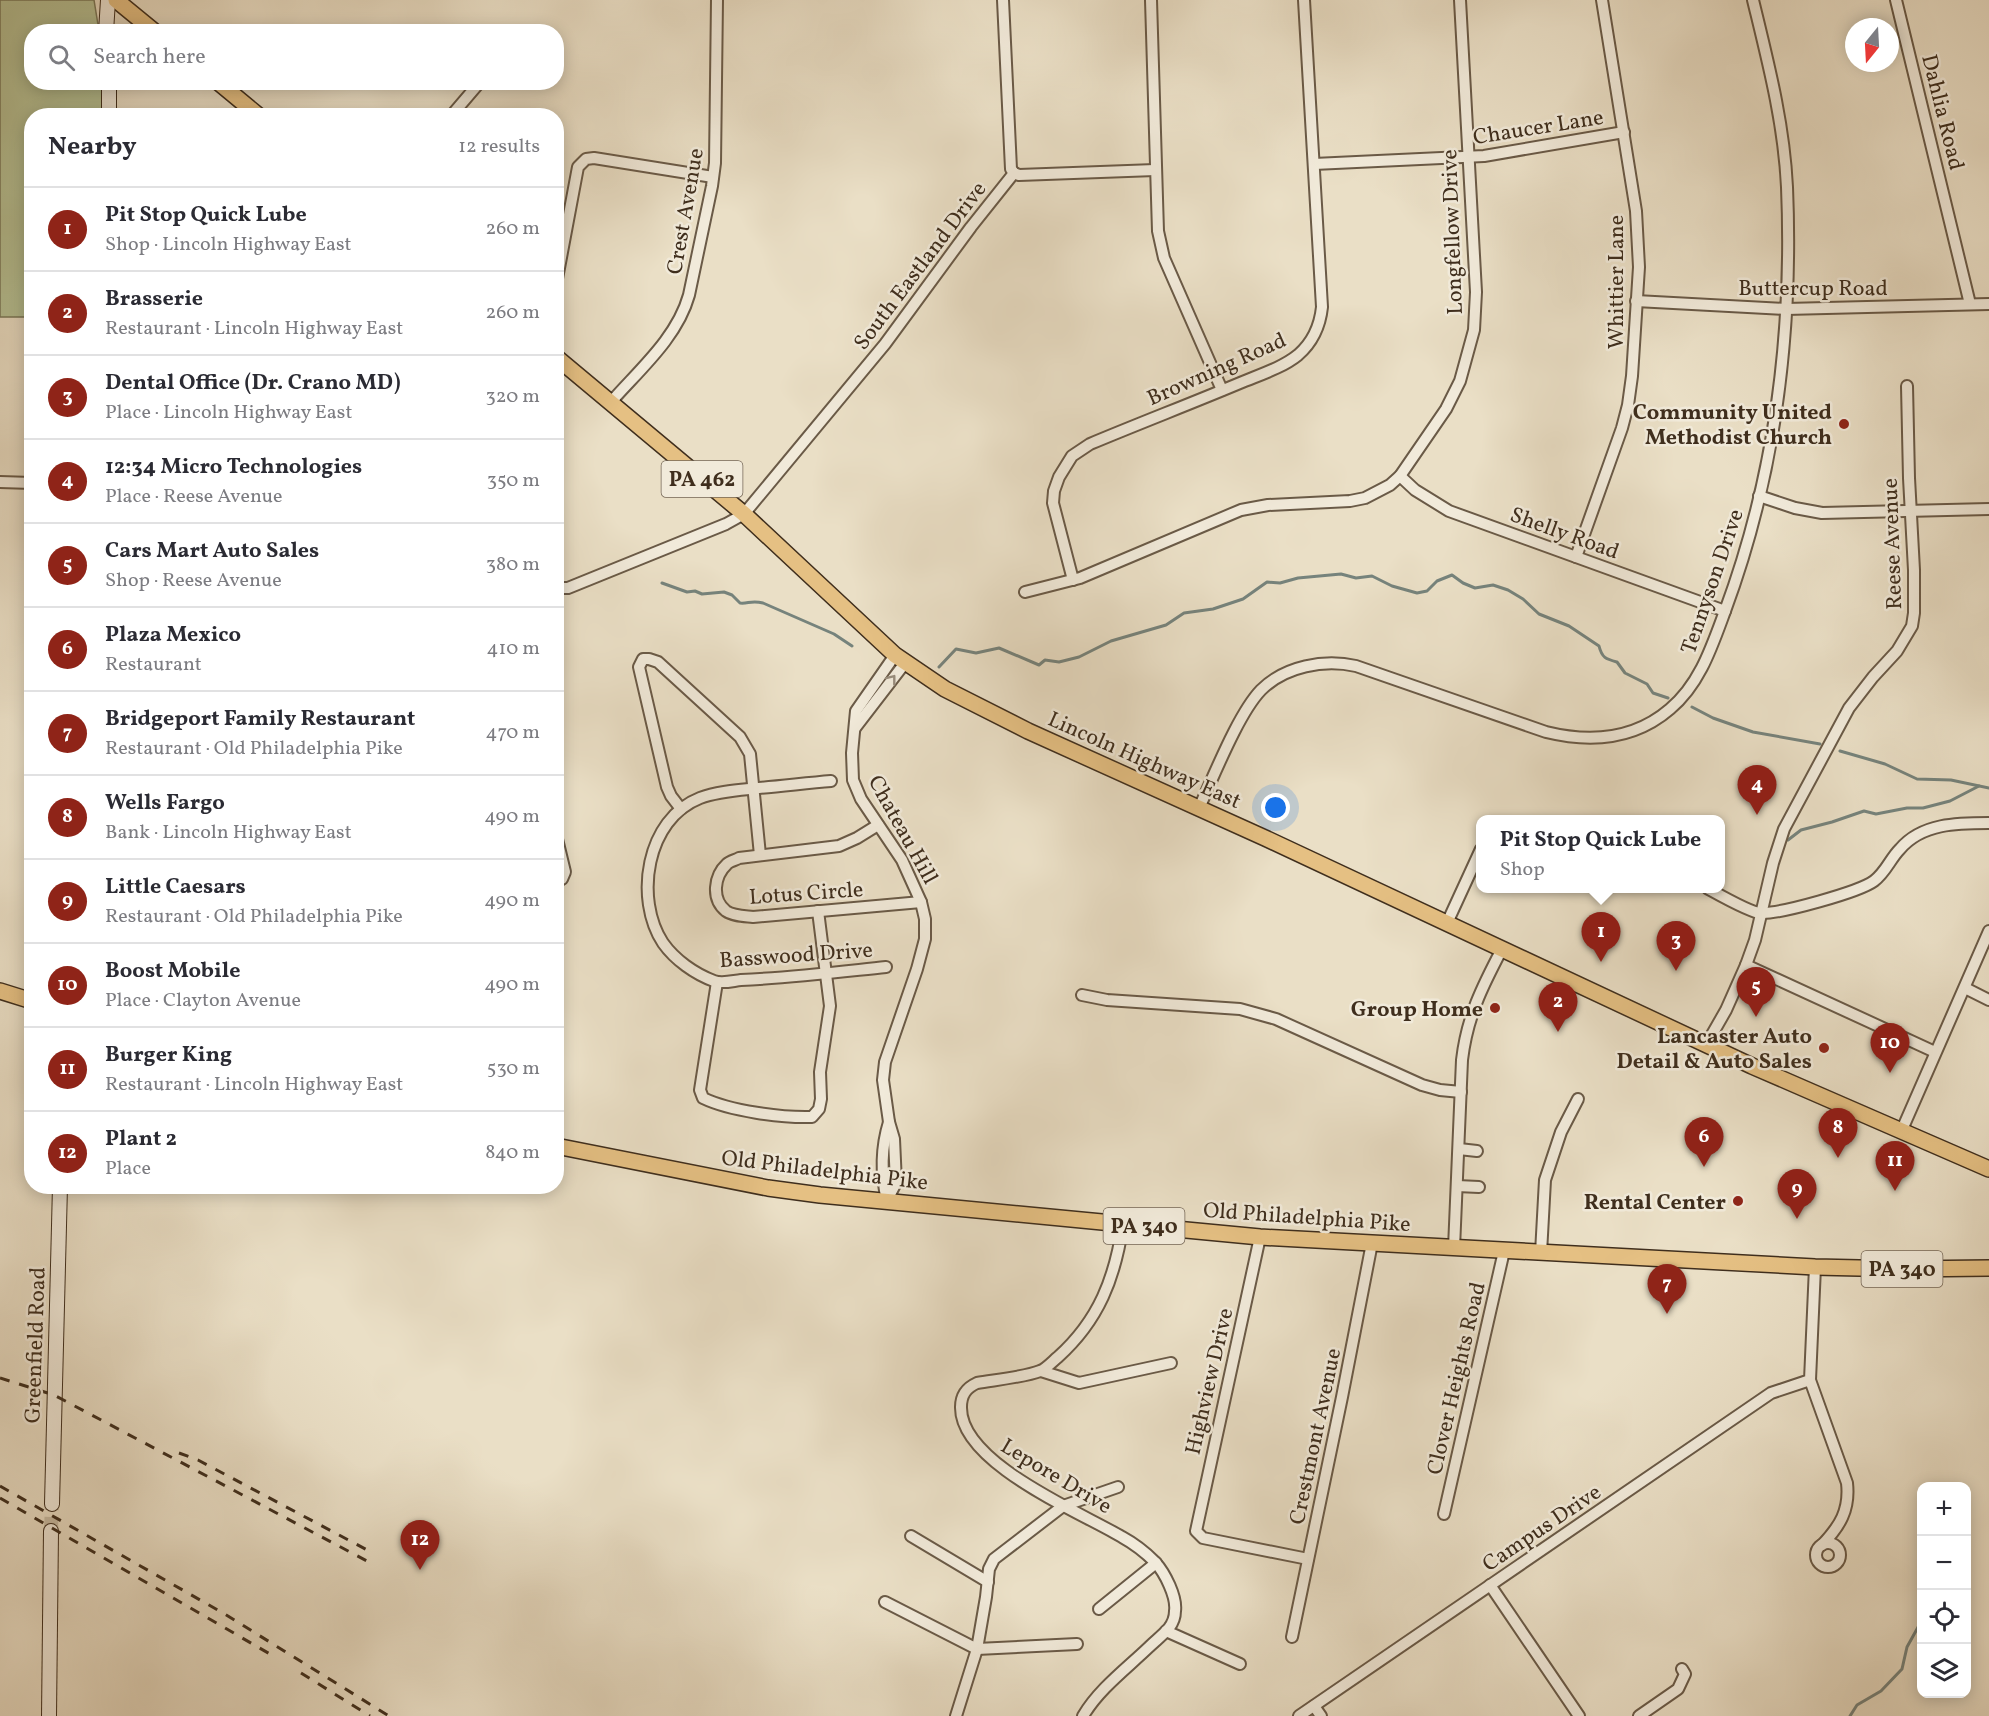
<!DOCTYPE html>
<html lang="en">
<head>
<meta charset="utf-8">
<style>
  :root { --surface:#fff; --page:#f7f7f7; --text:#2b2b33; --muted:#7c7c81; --line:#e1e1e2; --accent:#8f2418 }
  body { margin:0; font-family:Vollkorn,serif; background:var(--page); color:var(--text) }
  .controls { position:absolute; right:18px; bottom:18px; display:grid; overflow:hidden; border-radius:12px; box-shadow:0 3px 15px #0003 }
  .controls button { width:54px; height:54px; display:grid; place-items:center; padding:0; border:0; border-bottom:2px solid var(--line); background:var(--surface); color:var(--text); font:30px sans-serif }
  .compass { position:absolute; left:1845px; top:18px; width:54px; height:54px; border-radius:50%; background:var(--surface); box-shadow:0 3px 15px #0003; rotate:198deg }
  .you { position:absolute; left:1276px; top:808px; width:21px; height:21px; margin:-15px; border:4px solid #fff; border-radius:50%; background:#1a73e8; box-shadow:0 0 0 9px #1a73e833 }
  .badge { display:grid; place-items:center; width:39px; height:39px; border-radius:50%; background:var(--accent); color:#fff; font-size:20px; font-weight:700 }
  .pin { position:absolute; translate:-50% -50px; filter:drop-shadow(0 2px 3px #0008) }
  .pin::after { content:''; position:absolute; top:32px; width:21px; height:18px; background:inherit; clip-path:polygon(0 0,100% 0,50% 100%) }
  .popup { position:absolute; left:1476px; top:815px; width:249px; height:78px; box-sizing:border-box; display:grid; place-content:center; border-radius:12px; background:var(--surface); filter:drop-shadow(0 2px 4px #0005); font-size:20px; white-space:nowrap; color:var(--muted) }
  .popup b { font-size:22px; color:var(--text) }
  .popup::after { content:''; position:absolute; left:50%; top:100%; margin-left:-12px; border:12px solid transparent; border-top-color:var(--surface) }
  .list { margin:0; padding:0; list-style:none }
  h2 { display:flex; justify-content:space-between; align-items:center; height:78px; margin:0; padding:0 24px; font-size:26px }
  h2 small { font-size:20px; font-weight:400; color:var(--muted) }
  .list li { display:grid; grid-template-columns:39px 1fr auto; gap:18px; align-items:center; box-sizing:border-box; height:84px; padding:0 24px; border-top:2px solid var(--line) }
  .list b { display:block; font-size:22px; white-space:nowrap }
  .list p { margin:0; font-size:20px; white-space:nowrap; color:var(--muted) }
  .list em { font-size:20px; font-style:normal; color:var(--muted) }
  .icon { flex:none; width:33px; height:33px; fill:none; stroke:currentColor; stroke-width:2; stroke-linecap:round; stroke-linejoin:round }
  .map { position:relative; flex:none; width:1989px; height:1716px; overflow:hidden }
  .search { position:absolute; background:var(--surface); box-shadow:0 3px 15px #0003; left:24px; top:24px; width:540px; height:66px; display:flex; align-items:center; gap:15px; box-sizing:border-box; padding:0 21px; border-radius:24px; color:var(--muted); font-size:22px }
  .panel { position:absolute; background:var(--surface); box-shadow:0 3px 15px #0003; left:24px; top:108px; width:540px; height:1086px; border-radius:24px }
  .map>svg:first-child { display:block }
  .green { fill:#b6c296; stroke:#7a785a; stroke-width:1.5 }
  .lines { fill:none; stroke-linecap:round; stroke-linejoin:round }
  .stream { stroke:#76837c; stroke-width:3 }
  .secondary-tunnel { stroke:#c8bca4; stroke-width:14; stroke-dasharray:14 7; stroke-linecap:butt }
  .street-casing { stroke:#6a5a47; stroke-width:14 }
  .secondary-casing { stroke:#3f2e1d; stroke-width:16 }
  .primary-casing { stroke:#3f2e1d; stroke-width:18 }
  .street { stroke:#f1eada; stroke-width:10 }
  .secondary { stroke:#f1eada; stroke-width:14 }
  .primary { stroke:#e5c083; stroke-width:15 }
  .rail { stroke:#3f2e1d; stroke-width:3; stroke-dasharray:10 10; stroke-linecap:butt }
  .oneway { stroke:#988c7c }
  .poi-dot { fill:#8f2418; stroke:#f1eada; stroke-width:2 }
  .labels { text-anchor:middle; stroke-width:5; stroke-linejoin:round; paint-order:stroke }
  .shield { fill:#f1eada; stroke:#746656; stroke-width:1.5 }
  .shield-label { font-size:21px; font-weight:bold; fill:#3f2e1d }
  .street-label { font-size:22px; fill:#3f2e1d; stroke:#f1eada }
  .poi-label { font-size:22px; font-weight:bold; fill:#3f2e1d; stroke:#f1eada; text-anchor:end }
</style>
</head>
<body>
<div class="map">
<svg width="1989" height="1716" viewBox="0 0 1989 1716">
  <rect width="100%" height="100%" fill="#eadfc6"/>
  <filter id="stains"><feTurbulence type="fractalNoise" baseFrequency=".00333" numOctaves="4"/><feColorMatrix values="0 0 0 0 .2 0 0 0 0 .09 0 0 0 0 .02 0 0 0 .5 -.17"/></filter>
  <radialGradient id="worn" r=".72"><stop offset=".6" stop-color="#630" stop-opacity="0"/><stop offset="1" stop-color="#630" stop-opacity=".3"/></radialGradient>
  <polygon class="green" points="0,0 94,0 99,31 32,32 32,82 104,83 105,115 32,116 31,317 0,317"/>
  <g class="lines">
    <g class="stream">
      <path d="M662,583L687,592L695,591L702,594L724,592L732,595L740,603C748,604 751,600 763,603L834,634L852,646"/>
      <path d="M939,667L956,649L976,653L999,648L1039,665L1045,660L1059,662L1079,657L1111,641L1166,625L1184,613L1213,609L1243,599L1267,582L1280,583L1298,578L1341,574L1356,578L1372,576L1392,586L1417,593L1427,591L1437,581L1452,575L1463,583L1475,588L1493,585L1508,590L1523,599L1539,614L1569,626L1599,646C1602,658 1606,659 1617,662L1625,673L1647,684L1653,693L1668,698"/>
      <polyline points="1692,707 1713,718 1753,732 1820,744"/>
      <polyline points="1840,751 1885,764 1917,779 1951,780 1989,788"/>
      <polyline points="1788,840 1801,830 1832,822 1864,811 1876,814 1907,808 1923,808 1950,801 1979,786"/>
      <polyline points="1966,1507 1969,1507"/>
      <polyline points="1850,1716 1857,1705 1881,1691 1902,1669 1907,1647 1922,1620"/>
    </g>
    <polyline class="secondary-tunnel" points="51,1531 52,1504"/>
    <g class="street-casing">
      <g id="street">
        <polyline points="1003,0 1011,169 1014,173"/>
        <polyline points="1151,0 1158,231 1164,258 1222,390"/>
        <polyline points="1896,0 1970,304"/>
        <polyline points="451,116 480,82"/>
        <polyline points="1314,164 1484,156 1624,132"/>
        <polyline points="1014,173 1019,175 1155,170"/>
        <polyline points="556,284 578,167 586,159 594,158 713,177"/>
        <polyline points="1636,301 1786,309 1989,304"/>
        <path d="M611,402C639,370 677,338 689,295L712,186L715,163L717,0"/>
        <polyline points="1400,476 1415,490 1449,511 1725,611"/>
        <polyline points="0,482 32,483"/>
        <polyline points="1759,496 1795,508 1822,513 1989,509"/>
        <polyline points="1576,557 1622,428 1628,405 1632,376 1639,267 1636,211 1602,0"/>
        <path d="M1073,580L1053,503L1054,491L1059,477L1072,456L1090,444C1140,423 1190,404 1240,383C1259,375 1282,368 1298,355C1313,342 1320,326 1322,307L1304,0"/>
        <polyline points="556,588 568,588 726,524 744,514 885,344 971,227 1014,173"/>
        <polyline points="1025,592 1080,578 1241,510 1268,505 1350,501 1365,498 1390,485 1400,476 1446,409 1460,381 1474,330 1476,292 1460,0"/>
        <polyline points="855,728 905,663"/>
        <path d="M831,781C807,783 783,786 759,788C740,790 718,791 700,798C646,819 634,899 663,943C675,960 695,974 714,981C722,984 732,981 741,980C789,978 838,972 886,967"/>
        <path d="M1199,808C1214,776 1238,714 1261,690C1285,666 1324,659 1356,666L1546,732C1591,743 1634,740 1670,709C1700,684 1712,646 1725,611C1775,476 1793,330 1787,187C1784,123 1768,62 1753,0"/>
        <polyline points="681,809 671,796 667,787 639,667 643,659 649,659 658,662 740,737 750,754 760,855"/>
        <path d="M878,825L857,838L839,846L739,858C736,860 730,861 727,864C714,876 711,899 726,911C733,916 744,916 753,917L921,902"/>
        <polyline points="556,835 565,872 562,879 556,881"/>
        <path d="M1707,888C1718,894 1751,913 1761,913C1780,914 1859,892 1874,881C1886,872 1890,859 1900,849C1922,823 1958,823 1989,823"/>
        <polyline points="1447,923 1481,849"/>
        <polyline points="1746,965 1935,1052"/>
        <path d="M717,982L700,1090L703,1098C730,1111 782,1118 812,1117L819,1109L821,1099L820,1072L830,1006L818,911"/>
        <polyline points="1965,988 1989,1000"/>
        <polyline points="1082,995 1107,1000 1240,1009 1276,1019 1422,1085 1440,1090 1461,1092"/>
        <polyline points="1706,1045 1726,1010 1746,965 1755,940 1773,863 1784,829 1849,708 1873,677 1897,651 1912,626 1914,613 1914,570 1909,478 1907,386"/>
        <polyline points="1901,1132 1989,931"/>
        <polyline points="1459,1149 1477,1151"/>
        <polyline points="1457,1186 1479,1187"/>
        <polyline points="887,1200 896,1183 894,1139 889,1122 883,1080 885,1062 917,969 925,939 925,919 921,902 902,860 861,799 853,780 852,753 856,711 895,655"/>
        <path d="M887,1200C881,1175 881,1148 889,1122"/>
        <polyline points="1260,1237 1196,1531 1203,1538 1308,1559"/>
        <path d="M1454,1248L1462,1060C1467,1017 1482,987 1502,949"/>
        <polyline points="1541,1253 1545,1180 1561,1132 1578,1099"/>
        <polyline points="1041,1371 1079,1383 1171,1363"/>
        <path d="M1810,1380L1847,1483C1850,1510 1840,1526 1822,1545"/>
        <polyline points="1444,1514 1504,1251"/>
        <polyline points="911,1536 988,1582"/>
        <circle cx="1828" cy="1555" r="12"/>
        <polyline points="1490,1585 1579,1716"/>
        <polyline points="885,1602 977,1649 1077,1644"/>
        <polyline points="1099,1609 1156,1563"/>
        <polyline points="1166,1631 1240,1664"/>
        <polyline points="1292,1637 1342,1397 1372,1243"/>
        <polyline points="1314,1706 1321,1716"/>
        <polyline points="956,1716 977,1649 986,1597 989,1569 994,1559 1063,1506 1118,1487"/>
        <path d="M1083,1716C1099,1689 1126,1669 1149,1647C1155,1641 1163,1635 1169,1628C1172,1624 1175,1617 1175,1611C1177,1597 1165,1573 1155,1562C1146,1553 1133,1543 1122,1537C1080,1512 960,1463 961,1407C961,1395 966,1388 977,1383C994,1380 1025,1377 1040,1371C1046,1369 1053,1361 1058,1357C1099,1320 1115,1278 1123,1224"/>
        <polyline points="1299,1716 1771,1393 1810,1380 1815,1267"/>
        <polyline points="1639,1716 1678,1689 1685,1674 1682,1669"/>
      </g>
    </g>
    <g class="secondary-casing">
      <g id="secondary">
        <polyline points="106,32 108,0"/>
        <polyline points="109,116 109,82"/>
        <polyline points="52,1504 60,1186"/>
        <polyline points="49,1716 51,1531"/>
      </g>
    </g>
    <g class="primary-casing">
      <g id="primary">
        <polyline points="116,0 155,32"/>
        <polyline points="218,82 259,116"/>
        <polyline points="556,357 744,514 895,655 945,689 1028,731 1265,838 1752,1066 1989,1169"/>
        <polyline points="0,991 32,1001"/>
        <polyline points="556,1146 768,1188 820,1195 1123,1224 1260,1237 1815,1267 1904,1269 1989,1268"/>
      </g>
    </g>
    <use href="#street" class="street"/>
    <use href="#secondary" class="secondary"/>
    <use href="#primary" class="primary"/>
    <g class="rail">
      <polyline points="0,1378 54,1395 367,1561"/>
      <polyline points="179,1453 198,1460 371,1552"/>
      <polyline points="0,1486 223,1613 389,1716"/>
      <polyline points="0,1498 270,1654"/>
      <polyline points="301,1673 370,1716"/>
    </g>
  </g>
  <defs><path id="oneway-chevron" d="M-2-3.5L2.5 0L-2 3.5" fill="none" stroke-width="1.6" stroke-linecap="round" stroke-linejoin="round" transform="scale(1.5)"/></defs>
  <use class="oneway" href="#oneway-chevron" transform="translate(892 679) rotate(-52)"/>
  <g class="poi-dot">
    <circle cx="1844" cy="424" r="6"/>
    <circle cx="1495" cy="1008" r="6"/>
    <circle cx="1824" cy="1048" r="6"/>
    <circle cx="1738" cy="1201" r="6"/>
  </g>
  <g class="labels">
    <g class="shield">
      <rect x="661.5" y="461" width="81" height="36" rx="4.5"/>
      <rect x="1103.5" y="1208" width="81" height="36" rx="4.5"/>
      <rect x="1861.5" y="1251" width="81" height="36" rx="4.5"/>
    </g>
    <g class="shield-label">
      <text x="702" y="486">PA 462</text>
      <text x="1144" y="1233">PA 340</text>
      <text x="1902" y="1276">PA 340</text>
    </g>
    <g class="street-label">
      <text transform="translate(1944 112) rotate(76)" y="8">Dahlia Road</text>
      <text transform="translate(1538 126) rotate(-9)" y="8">Chaucer Lane</text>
      <text transform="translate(684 211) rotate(-80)" y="8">Crest Avenue</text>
      <text transform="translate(1451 232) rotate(-92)" y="8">Longfellow Drive</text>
      <text transform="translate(919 265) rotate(-53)" y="8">South Eastland Drive</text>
      <text transform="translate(1615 282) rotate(-90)" y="8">Whittier Lane</text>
      <text x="1813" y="295">Buttercup Road</text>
      <text transform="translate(1216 368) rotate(-24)" y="8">Browning Road</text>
      <text transform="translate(1565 532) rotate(20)" y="8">Shelly Road</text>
      <text transform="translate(1891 544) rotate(-92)" y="8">Reese Avenue</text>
      <text transform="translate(1711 581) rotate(-71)" y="8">Tennyson Drive</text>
      <text transform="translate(1145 759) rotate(24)" y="8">Lincoln Highway East</text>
      <text transform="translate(904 829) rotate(61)" y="8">Chateau Hill</text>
      <text transform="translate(806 892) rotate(-4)" y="8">Lotus Circle</text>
      <text transform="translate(796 954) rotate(-4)" y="8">Basswood Drive</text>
      <text transform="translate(825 1169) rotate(7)" y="8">Old Philadelphia Pike</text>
      <text transform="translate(1307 1216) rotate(4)" y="8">Old Philadelphia Pike</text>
      <text transform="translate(34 1345) rotate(-88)" y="8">Greenfield Road</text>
      <text transform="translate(1455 1378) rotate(-77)" y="8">Clover Heights Road</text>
      <text transform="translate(1208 1381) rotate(-77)" y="8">Highview Drive</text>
      <text transform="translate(1314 1436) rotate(-78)" y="8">Crestmont Avenue</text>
      <text transform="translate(1057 1475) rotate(31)" y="8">Lepore Drive</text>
      <text transform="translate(1541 1527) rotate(-34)" y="8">Campus Drive</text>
    </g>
    <g class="poi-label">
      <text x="1832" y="419">Community United<tspan x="1832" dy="25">Methodist Church</tspan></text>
      <text x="1483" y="1016">Group Home</text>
      <text x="1812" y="1043">Lancaster Auto<tspan x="1812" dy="25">Detail &amp; Auto Sales</tspan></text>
      <text x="1726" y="1209">Rental Center</text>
    </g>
  </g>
  <rect width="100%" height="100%" filter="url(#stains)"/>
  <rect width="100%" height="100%" fill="url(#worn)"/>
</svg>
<div class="controls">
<button>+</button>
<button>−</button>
<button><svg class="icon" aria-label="locate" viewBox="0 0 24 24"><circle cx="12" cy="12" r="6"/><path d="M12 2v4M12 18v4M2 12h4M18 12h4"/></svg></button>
<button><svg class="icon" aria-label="layers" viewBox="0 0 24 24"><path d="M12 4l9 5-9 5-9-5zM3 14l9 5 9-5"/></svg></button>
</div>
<svg class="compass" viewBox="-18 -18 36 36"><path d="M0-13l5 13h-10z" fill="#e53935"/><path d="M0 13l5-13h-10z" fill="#7c7c81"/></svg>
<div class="you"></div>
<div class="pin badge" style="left:1601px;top:962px">1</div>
<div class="popup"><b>Pit Stop Quick Lube</b>Shop</div>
<div class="pin badge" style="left:1558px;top:1032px">2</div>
<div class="pin badge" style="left:1676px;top:971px">3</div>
<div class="pin badge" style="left:1757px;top:815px">4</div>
<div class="pin badge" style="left:1756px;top:1017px">5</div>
<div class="pin badge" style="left:1704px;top:1167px">6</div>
<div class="pin badge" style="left:1667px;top:1314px">7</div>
<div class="pin badge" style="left:1838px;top:1158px">8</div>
<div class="pin badge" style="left:1797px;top:1219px">9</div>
<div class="pin badge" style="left:1890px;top:1073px">10</div>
<div class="pin badge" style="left:1895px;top:1191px">11</div>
<div class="pin badge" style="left:420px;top:1570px">12</div>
<div class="search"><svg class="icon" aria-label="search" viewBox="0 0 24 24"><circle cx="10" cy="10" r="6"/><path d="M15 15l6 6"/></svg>Search here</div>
<section class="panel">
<h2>Nearby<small>12 results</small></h2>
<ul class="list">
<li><span class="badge">1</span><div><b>Pit Stop Quick Lube</b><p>Shop · Lincoln Highway East</p></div><em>260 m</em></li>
<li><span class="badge">2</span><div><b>Brasserie</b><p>Restaurant · Lincoln Highway East</p></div><em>260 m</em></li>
<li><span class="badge">3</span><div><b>Dental Office (Dr. Crano MD)</b><p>Place · Lincoln Highway East</p></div><em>320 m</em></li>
<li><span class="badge">4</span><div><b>12:34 Micro Technologies</b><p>Place · Reese Avenue</p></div><em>350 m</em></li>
<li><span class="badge">5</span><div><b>Cars Mart Auto Sales</b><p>Shop · Reese Avenue</p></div><em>380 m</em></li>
<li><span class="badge">6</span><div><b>Plaza Mexico</b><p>Restaurant</p></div><em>410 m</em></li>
<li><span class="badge">7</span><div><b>Bridgeport Family Restaurant</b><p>Restaurant · Old Philadelphia Pike</p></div><em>470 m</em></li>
<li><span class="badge">8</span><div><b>Wells Fargo</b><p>Bank · Lincoln Highway East</p></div><em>490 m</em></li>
<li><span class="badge">9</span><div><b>Little Caesars</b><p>Restaurant · Old Philadelphia Pike</p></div><em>490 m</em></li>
<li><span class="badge">10</span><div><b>Boost Mobile</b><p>Place · Clayton Avenue</p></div><em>490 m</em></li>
<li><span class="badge">11</span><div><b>Burger King</b><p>Restaurant · Lincoln Highway East</p></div><em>530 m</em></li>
<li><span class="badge">12</span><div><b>Plant 2</b><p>Place</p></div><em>840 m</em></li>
</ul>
</section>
</div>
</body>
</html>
